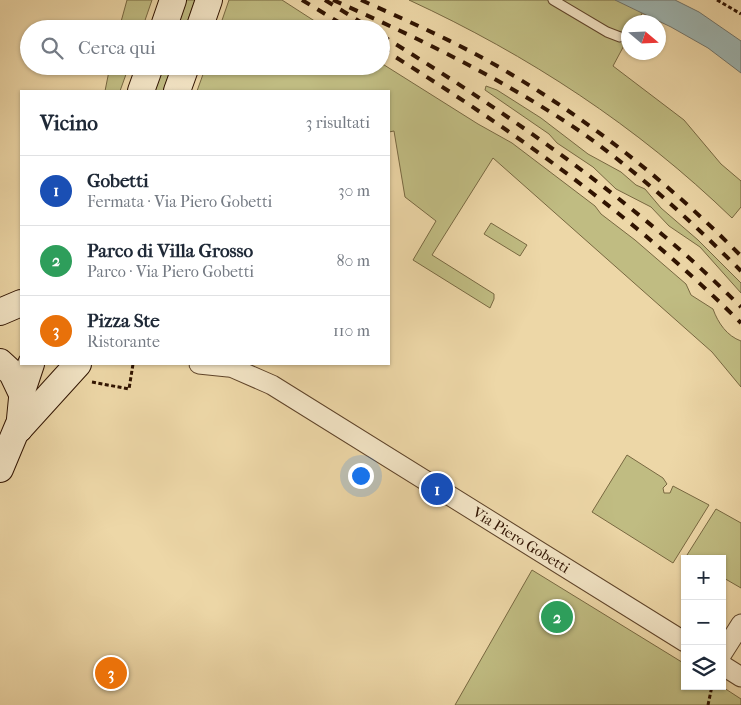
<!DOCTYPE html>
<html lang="it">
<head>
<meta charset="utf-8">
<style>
  :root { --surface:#fff; --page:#f2f2f3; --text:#1f2937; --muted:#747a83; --line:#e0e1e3; --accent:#8f2418 }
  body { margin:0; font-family:"IM FELL French Canon",serif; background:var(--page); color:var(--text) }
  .controls { position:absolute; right:15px; bottom:15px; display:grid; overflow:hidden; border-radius:0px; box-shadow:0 1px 4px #0004 }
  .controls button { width:45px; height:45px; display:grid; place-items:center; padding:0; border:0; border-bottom:1px solid var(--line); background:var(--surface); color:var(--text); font:25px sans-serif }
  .compass { position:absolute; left:621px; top:15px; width:45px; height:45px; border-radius:50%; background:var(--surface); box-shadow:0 1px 4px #0004; rotate:109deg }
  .you { position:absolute; left:360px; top:475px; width:18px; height:18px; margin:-12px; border:4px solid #fff; border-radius:50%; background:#1a73e8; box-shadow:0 0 0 8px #1a73e833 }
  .badge { display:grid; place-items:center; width:32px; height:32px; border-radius:50%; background:var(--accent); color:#fff; font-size:16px; font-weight:700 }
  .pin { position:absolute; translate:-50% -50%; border:2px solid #fff; box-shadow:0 1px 5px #0006 }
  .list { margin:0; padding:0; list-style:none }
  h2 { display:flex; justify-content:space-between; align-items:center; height:65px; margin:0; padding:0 20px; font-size:21px }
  h2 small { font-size:16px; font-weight:400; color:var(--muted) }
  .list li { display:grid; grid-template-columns:32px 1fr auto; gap:15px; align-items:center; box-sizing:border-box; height:70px; padding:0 20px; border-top:1px solid var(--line) }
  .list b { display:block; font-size:19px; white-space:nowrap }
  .list p { margin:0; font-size:16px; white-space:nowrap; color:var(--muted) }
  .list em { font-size:16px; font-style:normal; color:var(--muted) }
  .icon { flex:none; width:28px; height:28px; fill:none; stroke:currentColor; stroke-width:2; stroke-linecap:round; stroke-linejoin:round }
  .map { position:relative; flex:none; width:741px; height:705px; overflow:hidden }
  .search { position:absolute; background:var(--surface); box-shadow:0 1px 4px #0004; left:20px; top:20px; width:370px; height:55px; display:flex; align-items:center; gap:12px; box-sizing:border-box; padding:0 18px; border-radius:28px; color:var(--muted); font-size:19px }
  .panel { position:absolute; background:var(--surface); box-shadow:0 1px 4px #0004; left:20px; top:90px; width:370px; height:275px; border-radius:0px }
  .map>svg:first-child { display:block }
  .green { fill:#c0bc82; stroke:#786841 }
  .water { fill:#9eb7b4; stroke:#72756c }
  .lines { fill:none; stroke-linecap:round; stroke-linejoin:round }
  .lane-casing { stroke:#5f442a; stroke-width:11 }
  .street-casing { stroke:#5f442a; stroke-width:21 }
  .secondary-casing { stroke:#301300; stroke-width:28 }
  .path { stroke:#301300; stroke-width:3; stroke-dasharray:4 2.5; stroke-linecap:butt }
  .lane { stroke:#f3e5c6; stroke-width:9 }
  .street { stroke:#f3e5c6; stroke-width:19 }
  .secondary { stroke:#f3e5c6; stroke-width:26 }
  .rail { stroke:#301300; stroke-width:4; stroke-dasharray:9 9; stroke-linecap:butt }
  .labels { text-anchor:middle; stroke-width:4.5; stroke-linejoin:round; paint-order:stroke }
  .street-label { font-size:15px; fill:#301300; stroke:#f3e5c6 }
</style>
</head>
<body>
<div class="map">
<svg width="741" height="705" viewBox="0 0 741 705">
  <rect width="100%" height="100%" fill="#edd7a7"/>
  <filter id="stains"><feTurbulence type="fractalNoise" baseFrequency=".004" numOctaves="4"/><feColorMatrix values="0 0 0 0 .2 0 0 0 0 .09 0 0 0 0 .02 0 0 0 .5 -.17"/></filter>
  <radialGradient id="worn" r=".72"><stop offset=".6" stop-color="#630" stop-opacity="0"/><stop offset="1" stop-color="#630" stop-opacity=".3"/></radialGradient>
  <g class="green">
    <polygon points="127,0 152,0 142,29 119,29"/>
    <polygon points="186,0 195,0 185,29 176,29"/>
    <polygon points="229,0 282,0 327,29 219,29"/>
    <path d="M409,0H650L637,22H628V38L613,66L684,120L721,164L741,181V207L732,218C637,126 528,55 409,0Z"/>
    <path d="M381,63L478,124L512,143L595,206L601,214L635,240L686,284L691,295L713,309C718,323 727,336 741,341V387L712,352L493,158L432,255L494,294V299L490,308L413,260L436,221L405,197L394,131L389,132V91H197L206,66H381Z"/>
    <polygon points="110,66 129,66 120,91 105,91"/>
    <polygon points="163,66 172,66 163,91 154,91"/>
    <polygon points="486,86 497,90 541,118 588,154 621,172 636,185 645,189 661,208 698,240 741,283 741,293 700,247 669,226 651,207 616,189 593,167 557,143 549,134 485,90"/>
    <polygon points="491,223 527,245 520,256 484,234"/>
    <polygon points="627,455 663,478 667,484 663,488 664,493 670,493 673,486 709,505 673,563 592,512"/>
    <polygon points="716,509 741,523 741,588 722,577 722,559 693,559 687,555"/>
    <polygon points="532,570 685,664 685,686 721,686 741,699 741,705 455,705"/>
  </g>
  <polygon class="water" points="615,0 675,0 699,12 741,41 741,73 708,48 671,27"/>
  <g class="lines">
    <g class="lane-casing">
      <polyline id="lane" points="553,0 607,32 620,37"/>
    </g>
    <g class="street-casing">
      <g id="street">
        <polyline points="199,364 228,367"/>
        <path id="s1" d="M224,364L272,385L685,642"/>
        <polyline points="722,654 741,624"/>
        <polyline points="722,665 741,677"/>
      </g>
    </g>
    <g class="secondary-casing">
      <g id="secondary">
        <polyline points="163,29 173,0"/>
        <polyline points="199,29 209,0"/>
        <polyline points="141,91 150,66"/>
        <polyline points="177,91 186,66"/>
        <polyline points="0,312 21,303"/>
        <polyline points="0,362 12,373 22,394"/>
        <polyline points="19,429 78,364"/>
        <polyline points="19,429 23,388 31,364"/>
        <polyline points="0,469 18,426 19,429"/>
      </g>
    </g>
    <g class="path">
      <polyline points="717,0 741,14"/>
      <polyline points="92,382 129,389 133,364"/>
      <polyline points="708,705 712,686"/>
    </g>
    <use href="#lane" class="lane"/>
    <use href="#street" class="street"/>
    <use href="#secondary" class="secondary"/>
    <g class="rail">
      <polyline points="302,0 350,29"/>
      <polyline points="325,0 372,29"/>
      <path d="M333,0C418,38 501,78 578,130C637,171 690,220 741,271"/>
      <path d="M361,0C410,22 458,43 504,70C591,121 670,184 741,256"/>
      <path d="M381,35C509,114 635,201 741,307"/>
      <path d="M381,48C510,128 634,216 741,323"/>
    </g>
  </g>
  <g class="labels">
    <g class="street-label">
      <text dy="5" stroke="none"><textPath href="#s1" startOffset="346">Via Piero Gobetti</textPath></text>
    </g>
  </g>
  <rect width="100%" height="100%" filter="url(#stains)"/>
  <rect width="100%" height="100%" fill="url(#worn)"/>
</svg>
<div class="controls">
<button>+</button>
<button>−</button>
<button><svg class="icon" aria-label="layers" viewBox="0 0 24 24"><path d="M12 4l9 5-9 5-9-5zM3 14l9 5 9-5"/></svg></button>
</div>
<svg class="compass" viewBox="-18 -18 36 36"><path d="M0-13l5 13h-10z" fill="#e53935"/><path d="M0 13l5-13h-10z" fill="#747a83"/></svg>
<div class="you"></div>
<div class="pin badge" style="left:437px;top:489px;background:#1a4fb4">1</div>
<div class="pin badge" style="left:557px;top:617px;background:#2e9e5b">2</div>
<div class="pin badge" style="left:111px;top:673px;background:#e8710a">3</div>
<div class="search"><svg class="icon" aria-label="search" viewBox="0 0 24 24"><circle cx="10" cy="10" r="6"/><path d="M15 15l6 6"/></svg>Cerca qui</div>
<section class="panel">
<h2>Vicino<small>3 risultati</small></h2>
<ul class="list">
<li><span class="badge" style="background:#1a4fb4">1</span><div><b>Gobetti</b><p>Fermata · Via Piero Gobetti</p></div><em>30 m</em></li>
<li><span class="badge" style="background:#2e9e5b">2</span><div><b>Parco di Villa Grosso</b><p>Parco · Via Piero Gobetti</p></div><em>80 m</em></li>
<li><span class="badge" style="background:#e8710a">3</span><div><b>Pizza Ste</b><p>Ristorante</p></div><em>110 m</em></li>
</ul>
</section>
</div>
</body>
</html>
